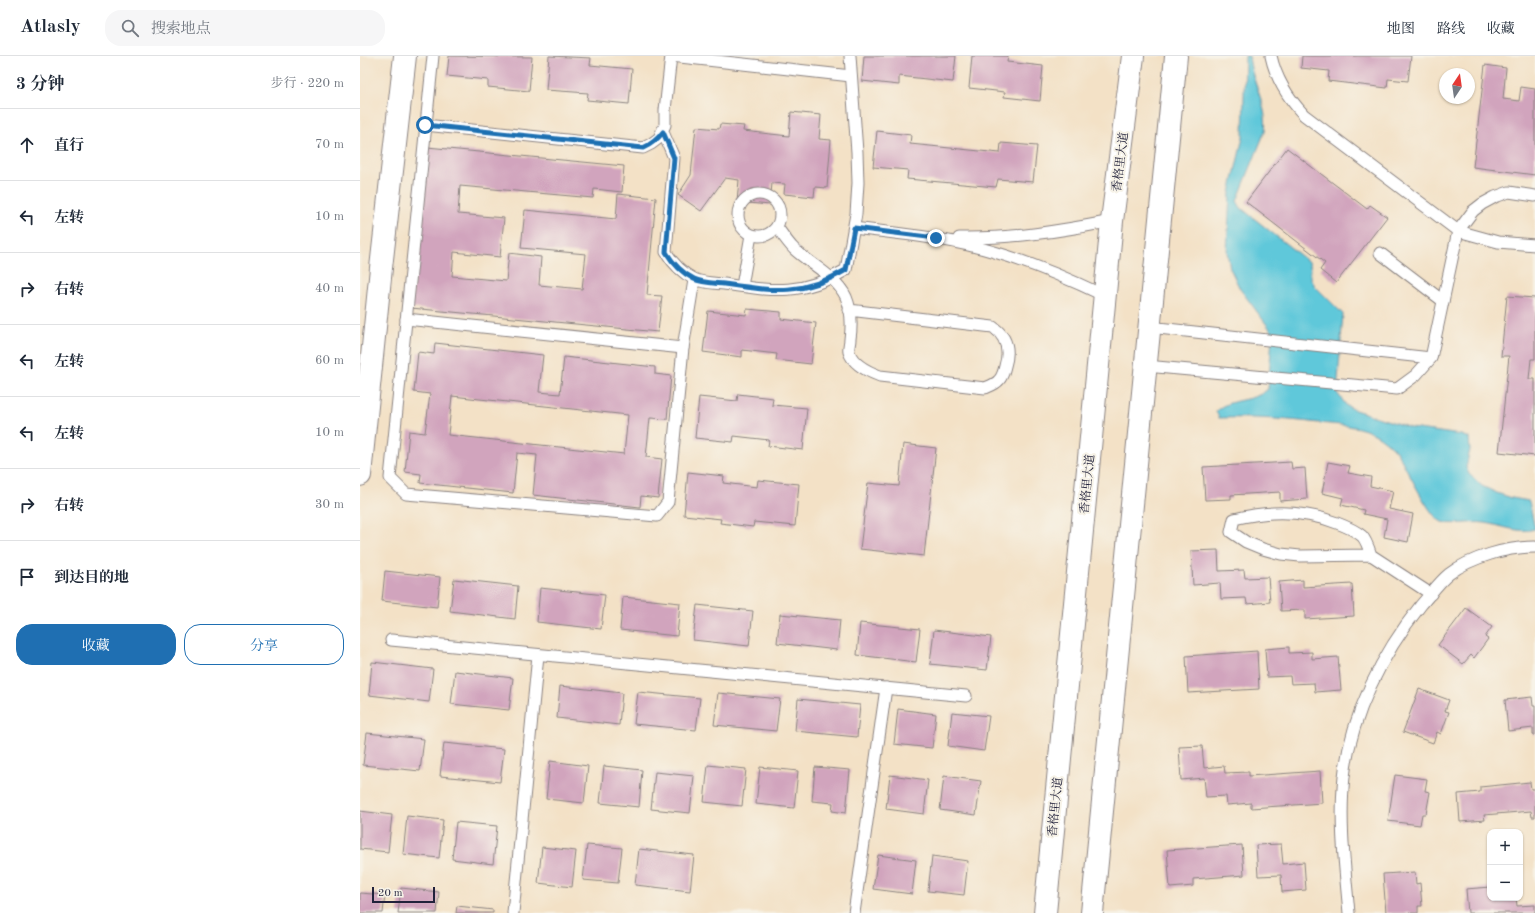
<!DOCTYPE html>
<html lang="zh">
<head>
<meta charset="utf-8">
<style>
  :root { --surface:#fff; --page:#f6f6f7; --text:#1f2937; --muted:#747a83; --line:#e0e1e3; --accent:#1f6fb2 }
  body { margin:0; font-family:"Old Standard TT","Noto Serif SC",serif; background:var(--page); color:var(--text) }
  .controls { position:absolute; right:12px; bottom:12px; display:grid; overflow:hidden; border-radius:8px; box-shadow:0 1px 3px #0004 }
  .controls button { width:36px; height:36px; display:grid; place-items:center; padding:0; border:0; border-bottom:1px solid var(--line); background:var(--surface); color:var(--text); font:20px sans-serif }
  .compass { position:absolute; left:1079px; top:12px; width:36px; height:36px; border-radius:50%; background:var(--surface); box-shadow:0 1px 3px #0004; rotate:13deg }
  .scale { position:absolute; left:12px; bottom:10px; width:63px; box-sizing:border-box; padding-left:4px; border:2px solid #22223b; border-top:0; font-size:11px; line-height:14px; white-space:nowrap; color:#22223b; -webkit-text-stroke:3px #f7f3e8; paint-order:stroke }
  .stop { position:absolute; width:12px; height:12px; margin:-9px; border:3px solid #1f6fb2; border-radius:50%; background:#fff }
  .stop.end { background:#1f6fb2; border-color:#fff; box-shadow:0 1px 4px #0008 }
  .list { margin:0; padding:0; list-style:none }
  h2 { display:flex; justify-content:space-between; align-items:center; height:52px; margin:0; padding:0 16px; font-size:17px }
  h2 small { font-size:13px; font-weight:400; color:var(--muted) }
  .list li { display:grid; grid-template-columns:26px 1fr auto; gap:12px; align-items:center; box-sizing:border-box; height:72px; padding:0 16px; border-top:1px solid var(--line) }
  .list b { display:block; font-size:15px; white-space:nowrap }
  .list em { font-size:13px; font-style:normal; color:var(--muted) }
  .actions { display:flex; gap:8px; padding:12px 16px }
  .actions a { flex:1; padding:9px 0; border:1px solid var(--accent); border-radius:16px; text-align:center; font-size:14px; color:var(--accent) }
  .actions .main { background:var(--accent); color:#fff }
  .icon { flex:none; width:22px; height:22px; fill:none; stroke:currentColor; stroke-width:2; stroke-linecap:round; stroke-linejoin:round }
  .map { position:relative; flex:none; width:1175px; height:857px; overflow:hidden }
  header { display:flex; align-items:center; gap:24px; box-sizing:border-box; height:56px; padding:0 20px; background:var(--surface); border-bottom:1px solid var(--line) }
  header strong { font-size:19px }
  nav { display:flex; gap:22px; margin-inline-start:auto; font-size:14px }
  .search { width:280px; height:36px; background:var(--page); display:flex; align-items:center; gap:10px; box-sizing:border-box; padding:0 14px; border-radius:16px; color:var(--muted); font-size:15px }
  main { display:flex }
  aside { flex:1; background:var(--surface) }
  .map>svg:first-child { display:block }
  .water { fill:#5fc8da; stroke:#40758a }
  .building { fill:#d1a4bd; fill-rule:evenodd }
  .lines { fill:none; stroke-linecap:round; stroke-linejoin:round }
  .lane-casing { stroke:#8a8280; stroke-width:13 }
  .street-casing { stroke:#8a8280; stroke-width:24 }
  .secondary-casing { stroke:#8a8280; stroke-width:24 }
  .lane { stroke:#fff; stroke-width:11 }
  .street { stroke:#fff; stroke-width:22 }
  .secondary { stroke:#fff; stroke-width:22 }
  .route { stroke:#1f6fb2; stroke-width:5 }
  .labels { text-anchor:middle; stroke-width:4; stroke-linejoin:round; paint-order:stroke }
  .street-label { font-size:12px; fill:#22223b; stroke:#f7f3e8 }
</style>
</head>
<body>
<header>
<strong>Atlasly</strong>
<div class="search"><svg class="icon" aria-label="search" viewBox="0 0 24 24"><circle cx="10" cy="10" r="6"/><path d="M15 15l6 6"/></svg>搜索地点</div>
<nav><a>地图</a><a>路线</a><a>收藏</a></nav>
</header>
<main>
<aside>
<h2>3 分钟<small>步行 · 220 m</small></h2>
<ul class="list">
<li><svg class="icon" aria-label="ahead" viewBox="0 0 24 24"><path d="M12 20V5M6 11l6-6 6 6"/></svg><div><b>直行</b></div><em>70 m</em></li>
<li><svg class="icon" aria-label="left" viewBox="0 0 24 24"><path d="M17 20v-9H6M10 6l-5 5 5 5"/></svg><div><b>左转</b></div><em>10 m</em></li>
<li><svg class="icon" aria-label="right" viewBox="0 0 24 24"><path d="M7 20v-9h11M14 6l5 5-5 5"/></svg><div><b>右转</b></div><em>40 m</em></li>
<li><svg class="icon" aria-label="left" viewBox="0 0 24 24"><path d="M17 20v-9H6M10 6l-5 5 5 5"/></svg><div><b>左转</b></div><em>60 m</em></li>
<li><svg class="icon" aria-label="left" viewBox="0 0 24 24"><path d="M17 20v-9H6M10 6l-5 5 5 5"/></svg><div><b>左转</b></div><em>10 m</em></li>
<li><svg class="icon" aria-label="right" viewBox="0 0 24 24"><path d="M7 20v-9h11M14 6l5 5-5 5"/></svg><div><b>右转</b></div><em>30 m</em></li>
<li><svg class="icon" aria-label="arrive" viewBox="0 0 24 24"><path d="M6 21V4h12l-3 4 3 4H6"/></svg><div><b>到达目的地</b></div></li>
</ul>
<div class="actions"><a class="main">收藏</a><a>分享</a></div>
</aside>
<div class="map">
<svg width="1175" height="857" viewBox="0 0 1175 857">
  <rect width="100%" height="100%" fill="#f7f3e8"/>
  <filter id="ink" filterUnits="userSpaceOnUse"><feTurbulence type="fractalNoise" baseFrequency=".025" numOctaves="2"/><feDisplacementMap in="SourceGraphic" scale="8" xChannelSelector="R" yChannelSelector="G"/><feConvolveMatrix kernelMatrix="1 2 1 2 8 2 1 2 1" color-interpolation-filters="sRGB"/></filter>
  <filter id="wash" filterUnits="userSpaceOnUse"><feTurbulence type="fractalNoise" baseFrequency=".012" numOctaves="4" result="noise"/><feDisplacementMap in="SourceGraphic" scale="16" xChannelSelector="R" yChannelSelector="G"/><feGaussianBlur stdDeviation="0.9" result="paint"/><feColorMatrix in="noise" values="0 0 0 0 0 0 0 0 0 0 0 0 0 0 0 0 0 1.4 0 .05"/><feComposite in="paint" operator="in"/></filter>
  <g filter="url(#wash)">
    <rect width="100%" height="100%" fill="#f3e1c6"/>
    <path class="water" d="M885,0H889C891,25 909,52 905,75L877,145L881,152L950,207L951,223L955,230L983,258L977,337L987,350L995,354L1051,372L1101,379L1109,382L1110,394L1106,411L1109,418L1122,430L1137,437L1152,442L1169,445L1175,473C1158,478 1141,469 1125,467C1112,465 1093,470 1082,466C1069,461 1047,412 1038,398C1034,392 1024,384 1018,380C1001,369 979,369 959,367C926,363 893,361 859,362L856,355C870,341 894,347 908,333L912,281L910,273L880,233L870,212L867,196L870,137L883,81Z"/>
    <g id="blocks">
      <g class="building">
        <polygon points="89,0 172,1 169,35 128,31 128,24 87,20"/>
        <polygon points="189,0 231,2 230,9 272,13 269,48 227,44 228,37 186,34"/>
        <polygon points="504,0 596,0 593,26 539,20 539,29 502,25"/>
        <polygon points="612,0 648,0 647,6 683,10 680,45 644,41 645,36 609,32"/>
        <polygon points="942,0 1051,0 1048,25 1028,23 1027,32 968,25 969,15 941,12"/>
        <polygon points="1125,9 1146,12 1143,43 1159,45 1161,31 1175,33 1175,119 1113,111"/>
        <polygon points="431,56 461,59 459,83 471,84 467,132 455,131 454,141 424,138 425,128 412,127 410,149 377,146 379,124 365,122 341,155 318,139 331,119 336,71 359,73 360,68 384,70 383,75 429,80"/>
        <polygon points="517,75 551,79 550,88 640,97 641,87 677,90 673,126 638,123 636,131 547,123 548,114 513,111"/>
        <polygon points="67,91 264,110 262,136 234,133 233,142 100,130 98,158 144,162 140,201 94,196 92,220 146,225 149,197 181,201 179,229 222,233 226,198 161,192 165,154 256,163 258,138 296,142 287,239 302,240 298,276 51,252"/>
        <polygon points="927,92 1007,153 1010,149 1027,161 976,227 960,214 965,207 886,146"/>
        <polygon points="1147,240 1175,242 1175,303 1171,303 1169,323 1175,323 1175,400 1139,396 1149,300 1141,300"/>
        <polygon points="387,253 421,256 421,263 456,267 451,308 416,304 417,298 382,294 382,301 343,296 348,255 386,259"/>
        <path d="M75,287L183,299L179,336L200,338L204,301L295,311V318L311,320L307,363L290,362L286,401L302,403L298,442L281,440L280,451L173,439L177,399L157,397L153,437L60,427L61,418L45,416L49,375L65,377L70,338L54,336L58,296L74,298ZM92,340L268,359L264,398L88,379Z"/>
        <polygon points="378,338 413,342 412,349 447,352 443,394 408,390 409,384 374,380 373,386 335,382 339,341 377,345"/>
        <polygon points="543,388 576,392 564,500 500,493 508,427 539,430"/>
        <polygon points="931,406 932,413 945,412 947,443 920,445 920,436 871,439 871,443 845,444 843,411"/>
        <polygon points="968,406 990,410 988,417 1011,421 1010,430 1033,435 1029,453 1053,458 1048,486 1024,481 1027,463 1003,458 1004,454 981,449 983,442 962,437"/>
        <polygon points="328,416 364,420 363,427 397,431 398,424 439,428 435,470 394,466 393,471 360,467 361,463 324,459"/>
        <polygon points="858,494 859,515 884,514 885,522 908,521 910,546 887,548 886,542 861,543 860,527 833,529 831,495"/>
        <polygon points="25,515 80,521 77,551 22,545"/>
        <polygon points="94,523 158,530 155,563 90,555"/>
        <polygon points="943,524 943,531 992,528 994,560 945,563 945,554 921,555 919,526"/>
        <polygon points="180,532 245,539 241,573 177,566"/>
        <polygon points="263,541 320,547 317,580 260,574"/>
        <polygon points="337,549 393,555 389,590 333,584"/>
        <polygon points="1106,552 1132,571 1125,581 1128,583 1114,602 1111,599 1103,608 1078,589"/>
        <polygon points="420,558 480,564 477,594 417,587"/>
        <polygon points="500,567 560,573 556,606 497,599"/>
        <polygon points="574,574 631,581 627,614 570,608"/>
        <polygon points="929,591 929,597 952,596 952,603 978,601 981,634 955,636 954,627 931,628 930,620 907,621 905,593"/>
        <polygon points="897,595 899,633 828,637 826,600"/>
        <polygon points="12,606 73,613 69,646 9,639"/>
        <polygon points="95,615 153,622 149,654 91,648"/>
        <polygon points="200,630 262,637 259,669 197,662"/>
        <polygon points="1059,633 1089,644 1085,655 1089,656 1081,678 1077,676 1073,687 1043,676"/>
        <polygon points="278,636 340,642 336,674 274,668"/>
        <polygon points="358,637 420,643 416,675 354,669"/>
        <polygon points="1172,641 1173,650 1175,650 1175,679 1173,679 1173,672 1148,675 1145,644"/>
        <polygon points="438,643 500,649 497,681 435,675"/>
        <polygon points="538,653 576,658 572,692 534,688"/>
        <polygon points="592,656 629,660 624,695 588,690"/>
        <polygon points="7,677 64,683 60,715 3,709"/>
        <polygon points="84,687 144,693 140,726 80,720"/>
        <polygon points="842,690 844,712 864,710 865,717 889,716 889,720 960,715 962,747 891,752 891,747 867,749 866,740 846,741 844,722 821,724 819,691"/>
        <polygon points="190,705 228,710 224,747 186,743"/>
        <polygon points="348,709 386,713 382,750 344,746"/>
        <polygon points="244,710 282,714 279,751 240,747"/>
        <polygon points="400,711 438,715 434,752 396,748"/>
        <polygon points="455,711 490,714 486,757 472,755 473,747 452,745"/>
        <polygon points="295,716 334,720 330,757 291,753"/>
        <polygon points="530,719 568,724 564,758 526,753"/>
        <polygon points="1035,719 1067,723 1065,735 1070,736 1066,758 1062,758 1060,769 1028,765"/>
        <polygon points="584,720 621,725 616,759 580,754"/>
        <polygon points="1170,726 1171,733 1175,733 1175,761 1172,761 1171,755 1124,759 1125,764 1100,766 1098,738 1120,736 1120,731"/>
        <polygon points="0,755 32,759 28,796 0,793"/>
        <polygon points="47,760 83,764 79,802 43,798"/>
        <polygon points="96,766 137,770 133,808 92,803"/>
        <polygon points="921,788 923,808 944,806 946,834 922,836 921,819 898,820 896,789"/>
        <polygon points="227,789 262,792 258,827 223,824"/>
        <polygon points="882,789 884,819 833,823 833,830 810,832 807,794"/>
        <polygon points="182,791 216,795 212,831 178,827"/>
        <polygon points="279,793 334,799 330,835 275,829"/>
        <polygon points="518,799 556,804 552,838 513,833"/>
        <polygon points="572,800 608,805 604,839 568,835"/>
        <polygon points="1055,816 1056,828 1060,827 1062,850 1058,850 1058,857 1026,857 1023,818"/>
        <polygon points="1130,831 1130,842 1134,843 1156,842 1157,850 1175,849 1175,857 1108,857 1106,833"/>
        <polygon points="41,832 79,836 77,857 38,857"/>
        <polygon points="0,837 25,839 23,857 0,857"/>
        <polygon points="97,850 133,854 133,857 96,857"/>
      </g>
    </g>
  </g>
  <g filter="url(#ink)">
    <use href="#blocks" fill-opacity="0" stroke="#8a8280" stroke-width="1"/>
    <g class="lines">
      <g class="lane-casing">
        <g id="lane">
          <polyline points="73,0 30,422 46,438 297,460 308,446 323,292 334,224"/>
          <path d="M911,0C916,23 928,42 944,59L1098,175L1138,186L1175,189"/>
          <polyline points="65,69 283,92 291,88 299,82 305,69 305,54 311,0 491,20"/>
          <path d="M303,76L314,102L306,196C312,206 322,217 334,223C342,227 355,227 364,228C413,235 441,240 486,214L496,158L498,127L497,96L490,0"/>
          <circle cx="399" cy="159" r="21"/>
          <path d="M417,171C422,178 428,187 434,193C450,208 476,220 486,241C492,255 492,269 490,283C490,287 488,292 489,296C493,308 509,316 520,320L625,332C630,330 636,328 639,324C643,320 644,314 645,310C650,294 647,281 633,271L489,254"/>
          <path d="M494,172C532,177 571,180 608,189C656,200 701,219 745,240"/>
          <path d="M599,182C651,183 701,175 752,165"/>
          <polyline points="1020,197 1083,245"/>
          <polyline points="382,230 391,179"/>
          <polyline points="46,263 323,292"/>
          <polyline points="789,271 1071,302"/>
          <polyline points="786,310 1037,333 1056,319 1071,302 1098,175 1113,155 1122,148 1135,141 1149,136 1175,140"/>
          <path d="M1011,499C1009,493 1006,484 1002,480C995,474 985,470 977,467C942,454 909,454 874,463L871,476L886,486L903,493L921,498L940,500L1011,499L1071,538"/>
          <polyline points="31,584 606,640"/>
          <polyline points="153,857 178,599"/>
          <polyline points="494,857 526,632"/>
          <path d="M989,857C985,812 979,766 984,721C991,659 1022,598 1061,549C1070,539 1079,526 1089,518C1111,501 1148,491 1175,491"/>
        </g>
      </g>
      <g class="street-casing">
        <polyline id="street" points="0,419 21,212 45,0"/>
      </g>
      <g class="secondary-casing">
        <g id="secondary">
          <polyline points="685,857 752,165 773,0"/>
          <polyline points="732,857 816,0"/>
        </g>
      </g>
      <use href="#lane" class="lane"/>
      <use href="#street" class="street"/>
      <use href="#secondary" class="secondary"/>
    </g>
  </g>
  <g class="lines" filter="url(#ink)">
    <path class="route" d="M65,69L283,92C292,88 297,84 303,76L314,102L306,196C312,206 322,217 334,223C342,227 355,227 364,228C413,235 442,240 486,214L494,172L576,182"/>
  </g>
  <g class="labels">
    <g class="street-label">
      <text transform="translate(760 106) rotate(-83)" y="4">香格里大道</text>
      <text transform="translate(727 428) rotate(-84)" y="4">香格里大道</text>
      <text transform="translate(695 751) rotate(-84)" y="4">香格里大道</text>
    </g>
  </g>
</svg>
<div class="controls">
<button>+</button>
<button>−</button>
</div>
<svg class="compass" viewBox="-18 -18 36 36"><path d="M0-13l5 13h-10z" fill="#e53935"/><path d="M0 13l5-13h-10z" fill="#747a83"/></svg>
<div class="scale">20 m</div>
<div class="stop" style="left:65px;top:69px"></div>
<div class="stop end" style="left:576px;top:182px"></div>
</div>
</main>
</body>
</html>
